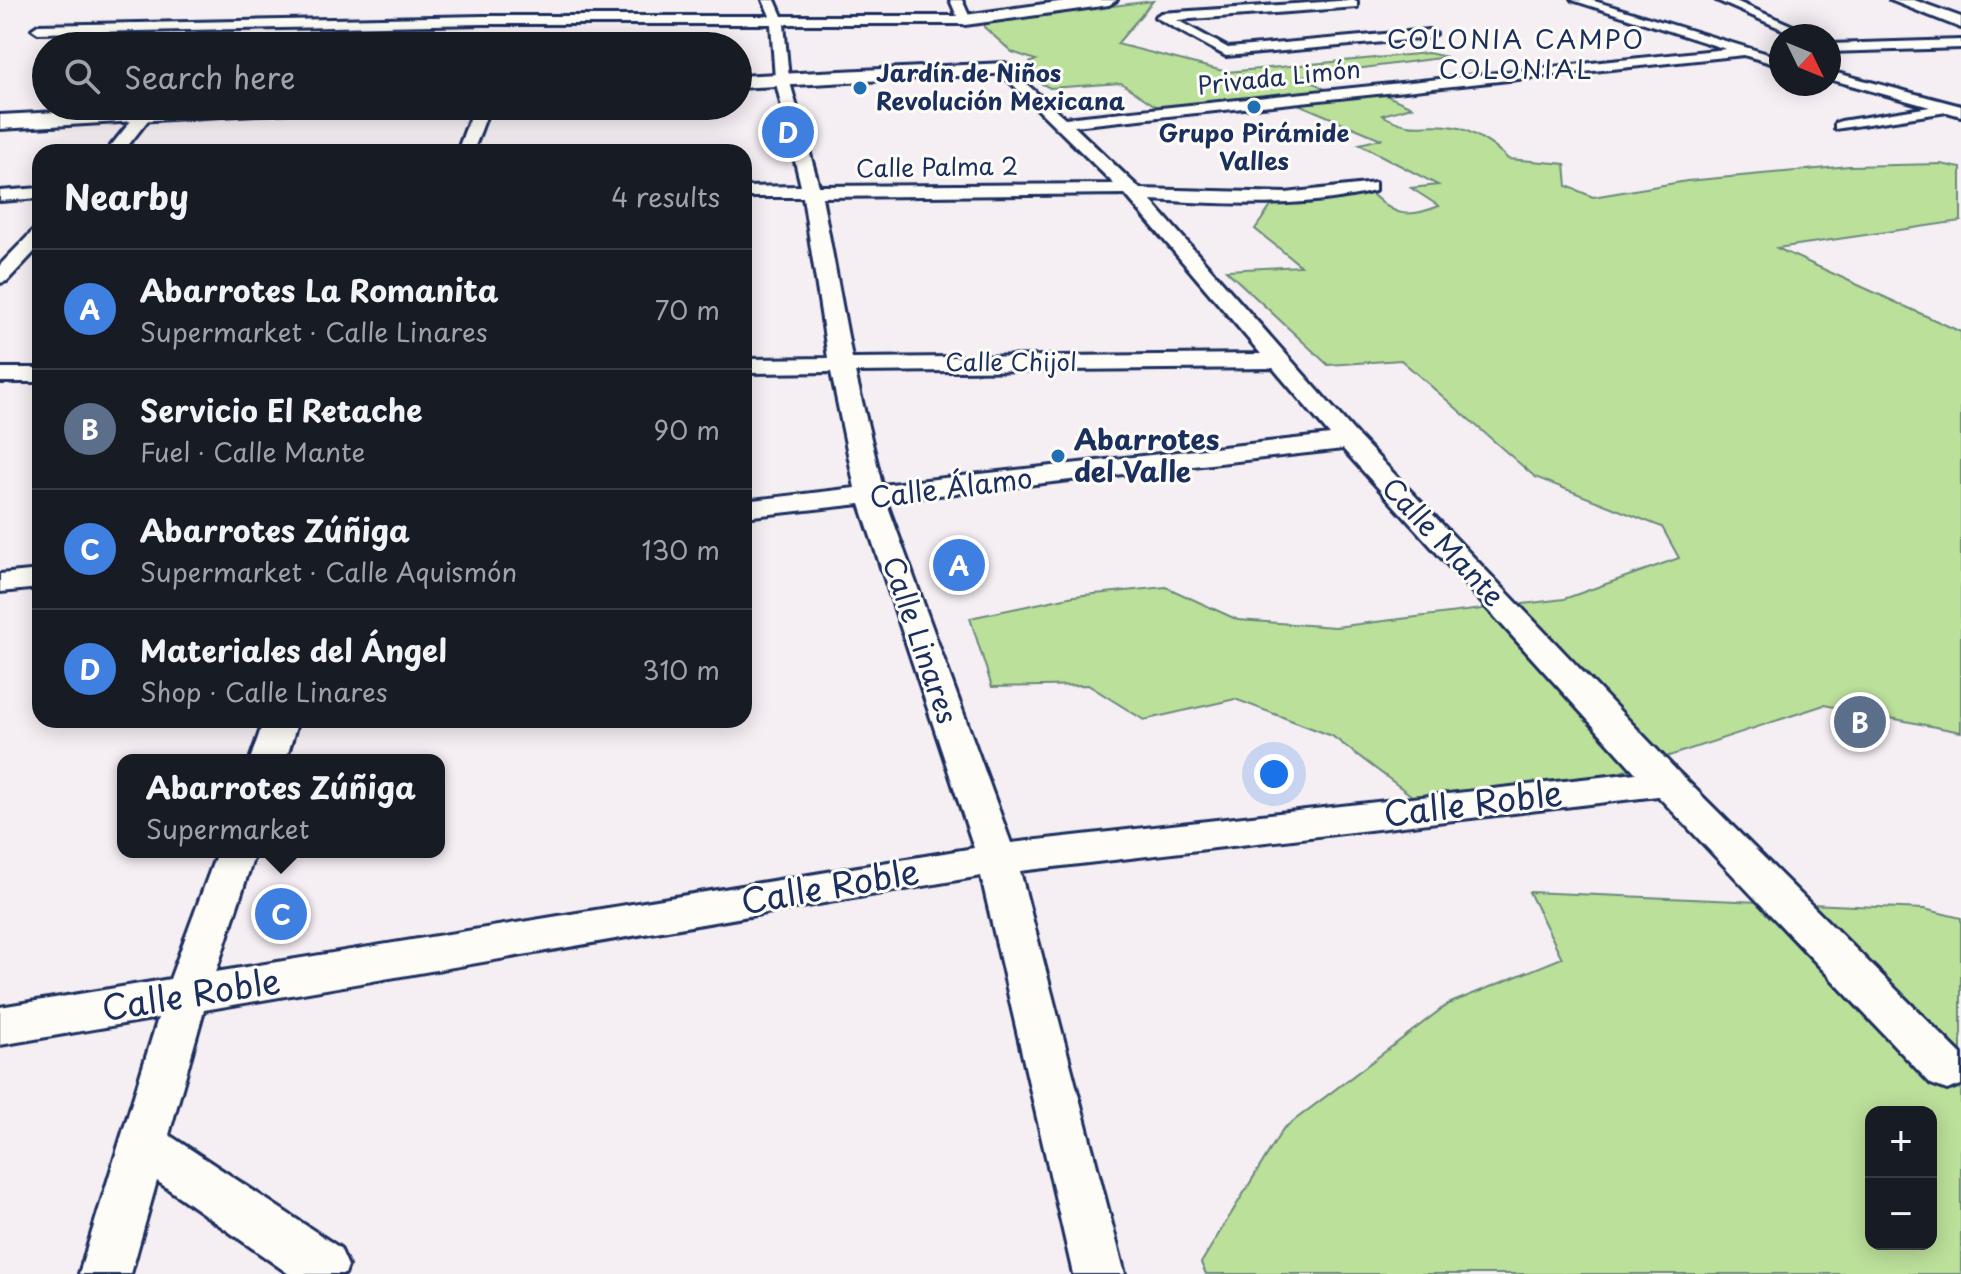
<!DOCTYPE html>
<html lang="en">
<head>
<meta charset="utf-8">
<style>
  :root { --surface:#171b24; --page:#242831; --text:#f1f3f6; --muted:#9ea1a6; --line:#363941; --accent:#1f6fb2 }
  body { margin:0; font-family:"Playpen Sans",sans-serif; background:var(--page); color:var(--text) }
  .controls { position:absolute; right:24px; bottom:24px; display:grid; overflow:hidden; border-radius:16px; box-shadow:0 4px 20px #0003 }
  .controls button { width:72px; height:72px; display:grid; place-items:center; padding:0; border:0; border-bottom:2px solid var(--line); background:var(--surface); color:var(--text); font:40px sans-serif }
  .compass { position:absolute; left:1769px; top:24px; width:72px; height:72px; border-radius:50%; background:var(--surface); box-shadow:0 4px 20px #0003; rotate:133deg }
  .you { position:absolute; left:1274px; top:774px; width:28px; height:28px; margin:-20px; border:6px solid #fff; border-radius:50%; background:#1a73e8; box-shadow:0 0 0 12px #1a73e833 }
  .badge { display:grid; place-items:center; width:52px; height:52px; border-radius:50%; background:var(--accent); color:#fff; font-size:26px; font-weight:700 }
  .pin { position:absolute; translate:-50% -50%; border:4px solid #fff; box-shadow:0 2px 8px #0006 }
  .popup { position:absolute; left:117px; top:754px; width:328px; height:104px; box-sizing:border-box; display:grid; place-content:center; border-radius:16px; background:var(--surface); filter:drop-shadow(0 2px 6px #0005); font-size:26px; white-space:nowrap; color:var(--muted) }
  .popup b { font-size:30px; color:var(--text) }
  .popup::after { content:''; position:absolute; left:50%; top:100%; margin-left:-16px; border:16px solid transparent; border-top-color:var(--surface) }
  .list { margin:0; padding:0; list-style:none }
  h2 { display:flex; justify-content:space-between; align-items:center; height:104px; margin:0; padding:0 32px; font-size:34px }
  h2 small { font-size:26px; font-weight:400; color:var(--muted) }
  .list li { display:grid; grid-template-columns:52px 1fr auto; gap:24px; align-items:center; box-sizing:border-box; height:120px; padding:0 32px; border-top:2px solid var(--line) }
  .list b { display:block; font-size:30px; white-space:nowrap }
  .list p { margin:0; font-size:26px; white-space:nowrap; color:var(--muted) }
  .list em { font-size:26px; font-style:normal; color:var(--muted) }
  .icon { flex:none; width:44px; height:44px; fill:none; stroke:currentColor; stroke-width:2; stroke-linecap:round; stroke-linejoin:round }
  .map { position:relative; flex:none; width:1961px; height:1274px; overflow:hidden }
  .search { position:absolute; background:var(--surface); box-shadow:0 4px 20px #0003; left:32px; top:32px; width:720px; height:88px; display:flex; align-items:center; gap:20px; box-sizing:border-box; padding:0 28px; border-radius:44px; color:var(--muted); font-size:30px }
  .panel { position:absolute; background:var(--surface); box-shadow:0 4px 20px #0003; left:32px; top:144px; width:720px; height:584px; border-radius:24px }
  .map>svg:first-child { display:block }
  .green { fill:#bbe09a; stroke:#6b887c; stroke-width:2; fill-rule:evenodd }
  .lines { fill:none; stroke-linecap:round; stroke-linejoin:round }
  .street-casing { stroke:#1b2f5e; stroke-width:6 }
  .secondary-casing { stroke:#1b2f5e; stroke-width:6 }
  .primary-casing { stroke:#1b2f5e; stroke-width:6 }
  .street { fill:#fdfcf7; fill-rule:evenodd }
  .secondary { fill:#fdfcf7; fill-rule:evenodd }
  .primary { fill:#fdfcf7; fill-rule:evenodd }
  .poi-dot { fill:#1f6fb2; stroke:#fdfcf7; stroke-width:3 }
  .labels { text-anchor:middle; stroke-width:6; stroke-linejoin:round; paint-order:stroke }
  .far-poi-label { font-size:24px; font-weight:bold; fill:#1b2f5e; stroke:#fdfcf7; text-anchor:start }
  .far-street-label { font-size:24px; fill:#1b2f5e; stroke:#fdfcf7 }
  .far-neighbourhood-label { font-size:26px; letter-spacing:2px; fill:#1b2f5e; stroke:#fdfcf7 }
  .poi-label { font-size:28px; font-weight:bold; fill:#1b2f5e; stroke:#fdfcf7; text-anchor:start }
  .street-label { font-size:28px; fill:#1b2f5e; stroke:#fdfcf7 }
  .near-street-label { font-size:34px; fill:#1b2f5e; stroke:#fdfcf7 }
</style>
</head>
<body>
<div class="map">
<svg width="1961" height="1274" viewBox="0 0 1961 1274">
  <rect width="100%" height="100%" fill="#f5eef3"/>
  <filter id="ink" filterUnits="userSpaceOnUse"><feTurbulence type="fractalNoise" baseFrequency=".0125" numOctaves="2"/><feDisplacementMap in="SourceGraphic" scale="16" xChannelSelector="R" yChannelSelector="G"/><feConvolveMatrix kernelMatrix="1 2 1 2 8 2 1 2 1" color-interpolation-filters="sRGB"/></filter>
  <g filter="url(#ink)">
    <g class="green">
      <path d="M1153,1L1117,44L1227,72L1428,53L1447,57L1302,76L1330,92L1370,88L1412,107L1382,115C1415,134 1423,121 1455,127C1471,130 1497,147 1508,159L1565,164L1567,186L1593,197L1687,181L1849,166L1941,164L1961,168V221L1777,248L1961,332V732L1824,705L1596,780L1412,796L1332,736L1235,699L1144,720L1088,685L992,687L970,618L1074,596L1166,587L1238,620L1335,627L1564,599L1679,558L1662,527L1535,477L1401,360L1328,365L1226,270L1301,266L1255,229L1276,199L1370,192C1394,216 1407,219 1439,206L1411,188L1438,185L1359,144L1381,139L1291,101L1160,109L1121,83L1050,88L1031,78L1029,63L1036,60L1012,52L984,27L988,21Z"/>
      <path d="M1529,892L1924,909L1961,918V1274H1206L1201,1263L1283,1129L1448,1004L1562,958ZM1871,1112H1931V1244H1871Z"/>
    </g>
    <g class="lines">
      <g class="street-casing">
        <g id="street">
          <path d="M763,0H775L782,16H957L950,0H962L971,20L965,24H784L789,79L819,186L1114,184L1000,72V66L1005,65L1065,118L1726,49L1572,0H1591L1781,58V66L1744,55L1074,126L1140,189L1286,193L1375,183V191C1301,209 1225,204 1150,200L1358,436L1679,773L1961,1054V1085L1947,1090L1931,1084L1658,796L1020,871L1125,1274H1073L981,876L204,1010L169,1135L340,1248L348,1266L345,1274H289L157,1181L131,1274H79L158,1018L0,1045V1007L170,979L217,852H255L216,972L974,848L860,504L744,517V501L855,488L831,372L744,373V359L828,358L803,197H744V187L801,186L775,79L771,24H483L38,33L32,29L38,25L483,16H770ZM1125,194L1261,354L852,358L822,197ZM1273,368L1330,435L882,485L855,372ZM1343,449L1636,773L1011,843L886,501Z"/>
          <polygon points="1353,0 1357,1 1357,7 1177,20 1228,48 1429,30 1436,34 1429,38 1226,56 1155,17 1161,13"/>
          <polygon points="1716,0 1733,0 1816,36 1798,36"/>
          <polygon points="1961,40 1961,48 1829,52 1829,44"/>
          <polygon points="1829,71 1961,106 1961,116 1947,112 1835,129 1835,123 1841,121 1930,107 1829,79"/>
          <polygon points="143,106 159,106 123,152 106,152"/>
          <polygon points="474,106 490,106 473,152 457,152"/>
          <polygon points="40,188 40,198 0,201 0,191"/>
          <polygon points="40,229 40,246 7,281 0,283 0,265 33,231"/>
          <rect x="0" y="368" width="40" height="14"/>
          <polygon points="40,570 40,588 0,592 0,574"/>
          <polygon points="264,720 298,720 286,760 250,760"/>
        </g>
      </g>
      <g class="secondary-casing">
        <g id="secondary">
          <polygon points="1073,0 1117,0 1109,5 965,25 956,20 965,15"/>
          <polygon points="1005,63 1015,69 1012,73 738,88 738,76"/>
          <polygon points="174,106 302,106 291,112 0,129 0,115"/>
        </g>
      </g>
      <g class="primary-casing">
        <polygon id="primary" points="1890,0 1914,0 1961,17 1961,28"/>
      </g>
      <use href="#street" class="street"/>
      <use href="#secondary" class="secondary"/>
      <use href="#primary" class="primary"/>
    </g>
  </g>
  <g class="poi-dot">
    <circle cx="860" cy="88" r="8"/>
    <circle cx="1254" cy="107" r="8"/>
    <circle cx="1058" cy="456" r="8"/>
  </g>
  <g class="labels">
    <g class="far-poi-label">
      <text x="876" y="82">Jardín de Niños<tspan x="876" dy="28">Revolución Mexicana</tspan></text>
      <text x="1254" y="142" text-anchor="middle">Grupo Pirámide<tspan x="1254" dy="28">Valles</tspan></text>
    </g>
    <g class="far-street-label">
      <text transform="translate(1279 78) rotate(-6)" y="8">Privada Limón</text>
      <text transform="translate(937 168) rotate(-1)" y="8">Calle Palma 2</text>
      <text x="1011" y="371">Calle Chijol</text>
    </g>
    <g class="far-neighbourhood-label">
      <text x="1516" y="49">COLONIA CAMPO<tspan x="1516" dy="30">COLONIAL</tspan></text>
    </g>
    <g class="poi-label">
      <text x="1074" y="450">Abarrotes<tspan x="1074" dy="32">del Valle</tspan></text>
    </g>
    <g class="street-label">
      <text transform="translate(951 488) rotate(-7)" y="10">Calle Álamo</text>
      <text transform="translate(1443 542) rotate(47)" y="10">Calle Mante</text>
      <text transform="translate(920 640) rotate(71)" y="10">Calle Linares</text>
    </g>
    <g class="near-street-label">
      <text transform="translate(1473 804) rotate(-7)" y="12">Calle Roble</text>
      <text transform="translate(830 887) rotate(-10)" y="12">Calle Roble</text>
      <text transform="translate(191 995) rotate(-9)" y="12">Calle Roble</text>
    </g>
  </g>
</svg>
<div class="controls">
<button>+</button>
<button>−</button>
</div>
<svg class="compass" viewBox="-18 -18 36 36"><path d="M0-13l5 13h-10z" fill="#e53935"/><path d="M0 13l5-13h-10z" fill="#9ea1a6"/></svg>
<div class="you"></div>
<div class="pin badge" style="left:959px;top:565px;background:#3f7fe0">A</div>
<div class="pin badge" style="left:1860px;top:722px;background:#5c6f8a">B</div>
<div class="pin badge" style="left:281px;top:914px;background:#3f7fe0">C</div>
<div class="popup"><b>Abarrotes Zúñiga</b>Supermarket</div>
<div class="pin badge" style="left:788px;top:132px;background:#3f7fe0">D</div>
<div class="search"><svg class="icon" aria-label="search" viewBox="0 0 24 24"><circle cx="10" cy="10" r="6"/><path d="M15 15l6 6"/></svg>Search here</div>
<section class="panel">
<h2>Nearby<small>4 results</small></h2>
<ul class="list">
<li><span class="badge" style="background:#3f7fe0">A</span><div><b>Abarrotes La Romanita</b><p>Supermarket · Calle Linares</p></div><em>70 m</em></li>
<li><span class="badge" style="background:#5c6f8a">B</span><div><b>Servicio El Retache</b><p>Fuel · Calle Mante</p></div><em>90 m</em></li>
<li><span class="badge" style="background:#3f7fe0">C</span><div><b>Abarrotes Zúñiga</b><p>Supermarket · Calle Aquismón</p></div><em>130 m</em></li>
<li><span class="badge" style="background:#3f7fe0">D</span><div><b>Materiales del Ángel</b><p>Shop · Calle Linares</p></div><em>310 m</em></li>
</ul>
</section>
</div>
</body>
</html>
